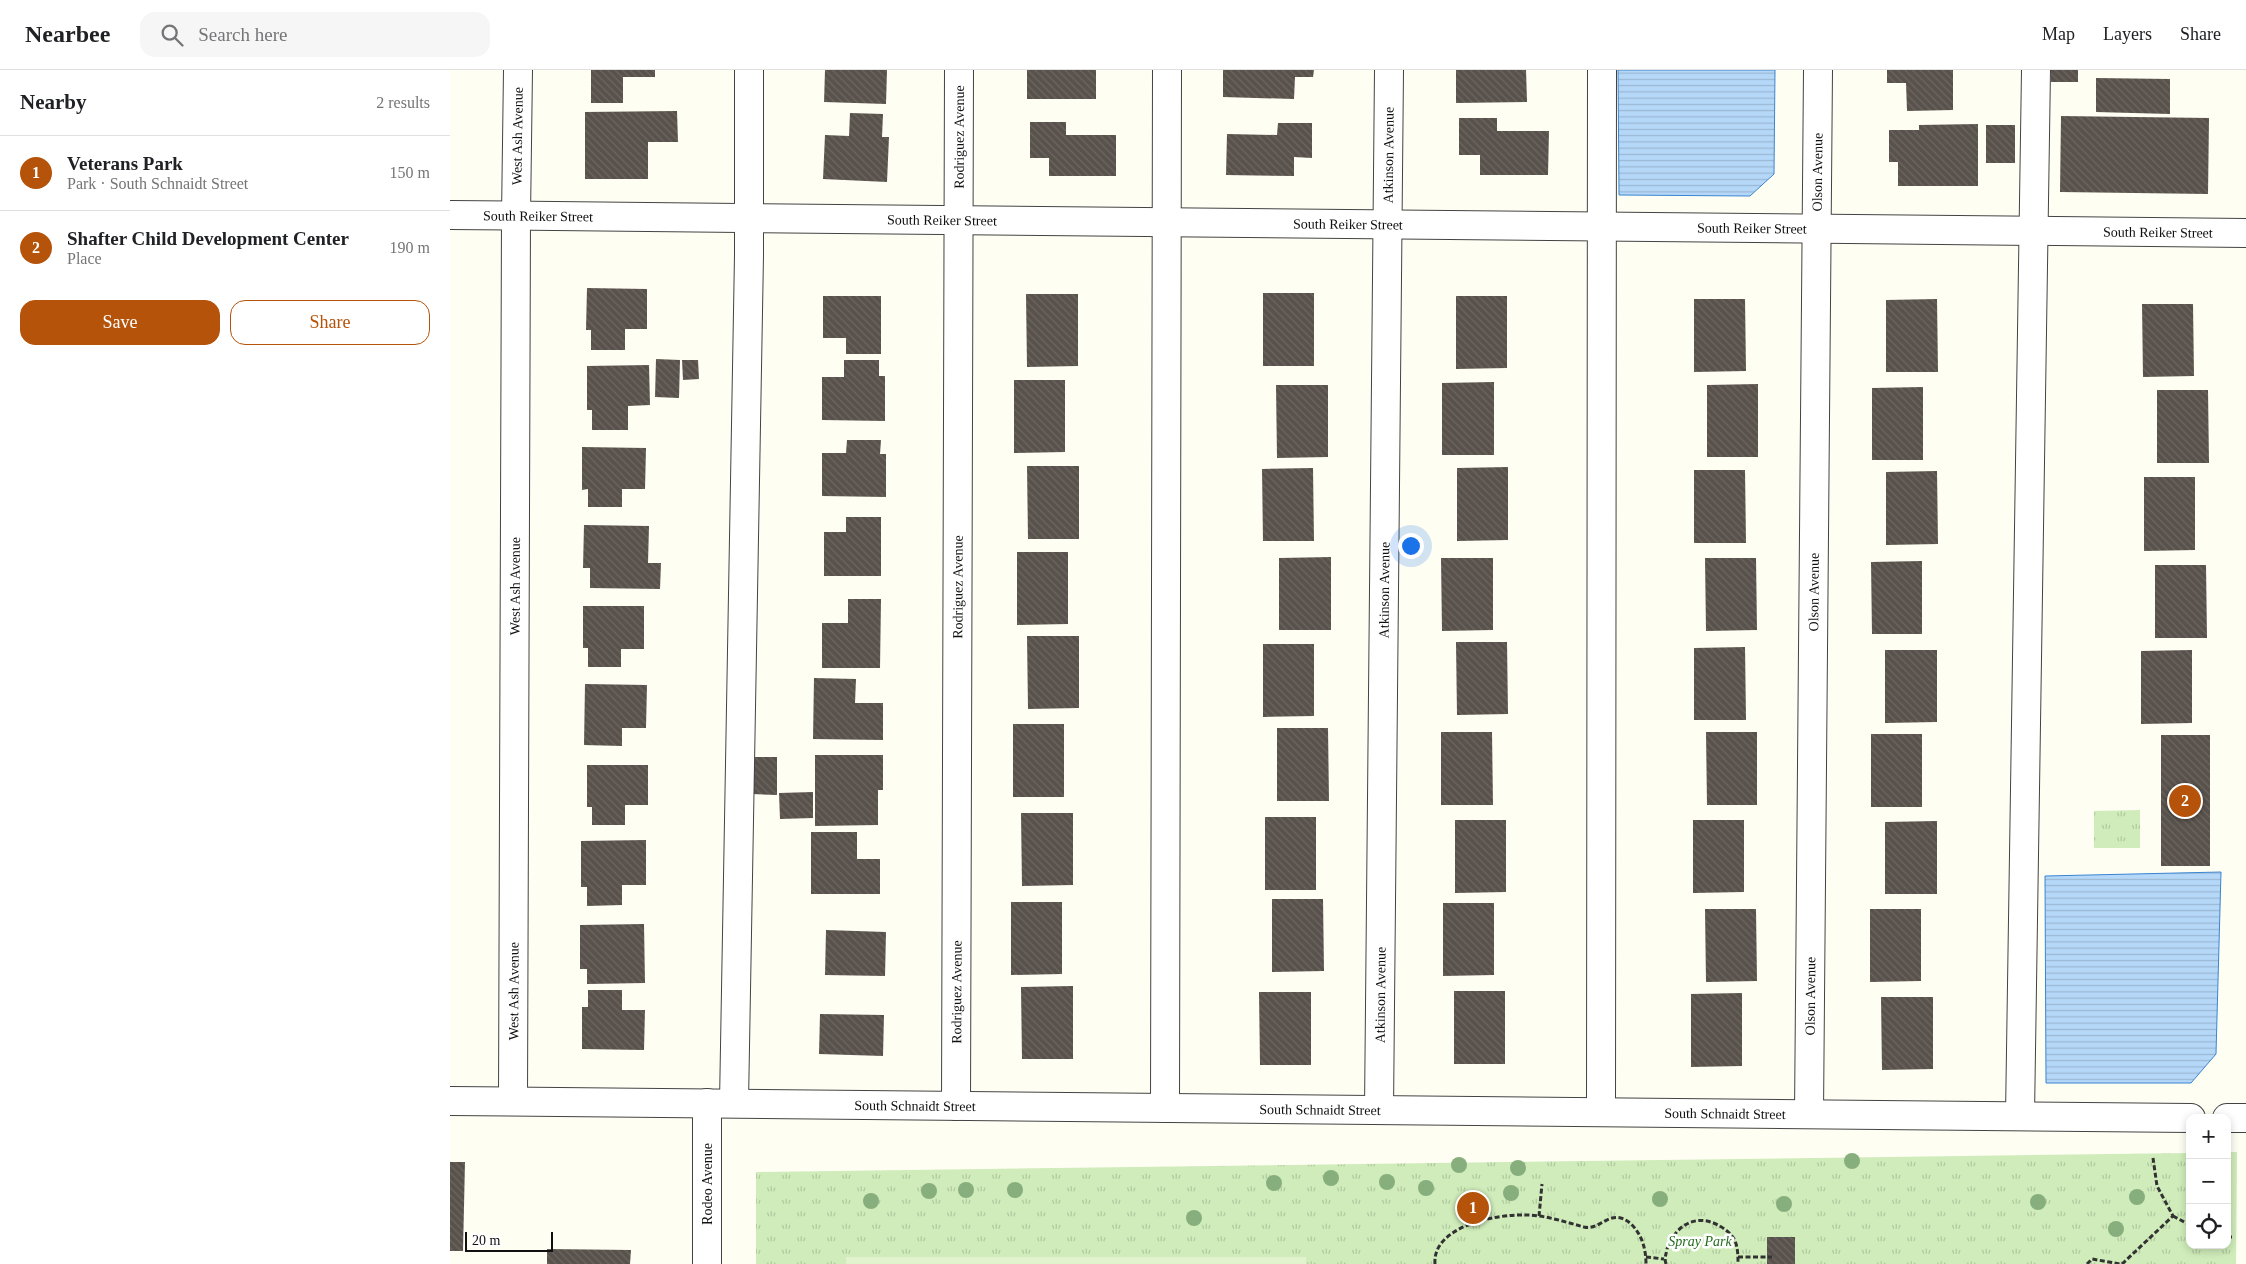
<!DOCTYPE html>
<html lang="en">
<head>
<meta charset="utf-8">
<style>
  :root { --surface:#fff; --page:#f6f6f6; --text:#202124; --muted:#757577; --line:#e0e0e0; --accent:#b45309 }
  body { margin:0; font-family:"Times New Roman",serif; background:var(--page); color:var(--text) }
  .controls { position:absolute; right:15px; bottom:15px; display:grid; overflow:hidden; border-radius:10px; box-shadow:0 2px 8px #0003 }
  .controls button { width:45px; height:45px; display:grid; place-items:center; padding:0; border:0; border-bottom:1px solid var(--line); background:var(--surface); color:var(--text); font:25px sans-serif }
  .scale { position:absolute; left:15px; bottom:12px; width:88px; box-sizing:border-box; padding-left:5px; border:2px solid #101010; border-top:0; font-size:14px; line-height:18px; white-space:nowrap; color:#101010; -webkit-text-stroke:4px #fff; paint-order:stroke }
  .you { position:absolute; left:960px; top:475px; width:18px; height:18px; margin:-12px; border:4px solid #fff; border-radius:50%; background:#1a73e8; box-shadow:0 0 0 8px #1a73e833 }
  .badge { display:grid; place-items:center; width:32px; height:32px; border-radius:50%; background:var(--accent); color:#fff; font-size:16px; font-weight:700 }
  .pin { position:absolute; translate:-50% -50%; border:2px solid #fff; box-shadow:0 1px 5px #0006 }
  .list { margin:0; padding:0; list-style:none }
  h2 { display:flex; justify-content:space-between; align-items:center; height:65px; margin:0; padding:0 20px; font-size:21px }
  h2 small { font-size:16px; font-weight:400; color:var(--muted) }
  .list li { display:grid; grid-template-columns:32px 1fr auto; gap:15px; align-items:center; box-sizing:border-box; height:75px; padding:0 20px; border-top:1px solid var(--line) }
  .list b { display:block; font-size:19px; white-space:nowrap }
  .list p { margin:0; font-size:16px; white-space:nowrap; color:var(--muted) }
  .list em { font-size:16px; font-style:normal; color:var(--muted) }
  .actions { display:flex; gap:10px; padding:15px 20px }
  .actions a { flex:1; padding:11px 0; border:1px solid var(--accent); border-radius:15px; text-align:center; font-size:18px; color:var(--accent) }
  .actions .main { background:var(--accent); color:#fff }
  .icon { flex:none; width:28px; height:28px; fill:none; stroke:currentColor; stroke-width:2; stroke-linecap:round; stroke-linejoin:round }
  .map { position:relative; flex:none; width:1796px; height:1194px; overflow:hidden }
  header { display:flex; align-items:center; gap:30px; box-sizing:border-box; height:70px; padding:0 25px; background:var(--surface); border-bottom:1px solid var(--line) }
  header strong { font-size:24px }
  nav { display:flex; gap:28px; margin-inline-start:auto; font-size:18px }
  .search { width:350px; height:45px; background:var(--page); display:flex; align-items:center; gap:12px; box-sizing:border-box; padding:0 18px; border-radius:15px; color:var(--muted); font-size:19px }
  main { display:flex }
  aside { flex:1; background:var(--surface) }
  .map>svg:first-child { display:block }
  .park { fill:url(#park-tufts) }
  .pitch { fill:#e1f3cc }
  .water { fill:url(#water-rules); stroke:#3985d3 }
  .building { fill:url(#building-back-hatch) }
  .lines { fill:none; stroke-linecap:round; stroke-linejoin:round }
  .minor-casing { stroke:#434343; stroke-width:30 }
  .path { stroke:#323232; stroke-width:3; stroke-dasharray:5 2.5; stroke-linecap:butt }
  .minor { stroke:#fff; stroke-width:28 }
  .tree { fill:#87ae7d }
  .labels { text-anchor:middle; stroke-width:5; stroke-linejoin:round; paint-order:stroke }
  .street-label { font-size:14px; fill:#101010; stroke:#fff }
  .park-label { font-size:14px; font-style:italic; fill:#246c1c; stroke:#fff }
</style>
</head>
<body>
<header>
<strong>Nearbee</strong>
<div class="search"><svg class="icon" aria-label="search" viewBox="0 0 24 24"><circle cx="10" cy="10" r="6"/><path d="M15 15l6 6"/></svg>Search here</div>
<nav><a>Map</a><a>Layers</a><a>Share</a></nav>
</header>
<main>
<aside>
<h2>Nearby<small>2 results</small></h2>
<ul class="list">
<li><span class="badge">1</span><div><b>Veterans Park</b><p>Park · South Schnaidt Street</p></div><em>150 m</em></li>
<li><span class="badge">2</span><div><b>Shafter Child Development Center</b><p>Place</p></div><em>190 m</em></li>
</ul>
<div class="actions"><a class="main">Save</a><a>Share</a></div>
</aside>
<div class="map">
<svg width="1796" height="1194" viewBox="0 0 1796 1194">
  <defs>
    <pattern id="park-tufts" width="24" height="20" patternUnits="userSpaceOnUse" patternTransform="scale(1.25)"><rect width="24" height="20" fill="#cfecba"/><path d="M3 7l-1-3M5 7V3M7 7l1-3M15 17l-1-3M17 17v-4M19 17l1-3" fill="none" stroke="#b1c99f"/></pattern>
    <pattern id="water-rules" width="6" height="5" patternUnits="userSpaceOnUse" patternTransform="scale(1.25)"><rect width="6" height="5" fill="#b5d8f9"/><path d="M0 2.5h6" fill="none" stroke="#9bb8d4"/></pattern>
    <pattern id="building-back-hatch" width="6" height="6" patternUnits="userSpaceOnUse" patternTransform="scale(1.25)"><rect width="6" height="6" fill="#59524c"/><path d="M-1 5l2 2M0 0l6 6M5-1l2 2" fill="none" stroke="#6c6661"/></pattern>
  </defs>
  <rect width="100%" height="100%" fill="#fffef3"/>
  <g class="park">
    <polygon points="1690,740 1690,778 1644,778 1644,741"/>
    <polygon points="1777,1082 1787,1082 1786,1194 306,1194 306,1102 1740,1083 1740,1175 1777,1175"/>
  </g>
  <rect class="pitch" x="396" y="1187" width="460" height="7"/>
  <g class="water">
    <polygon points="1168,0 1325,0 1324,104 1300,126 1169,125"/>
    <polygon points="1771,802 1766,984 1741,1013 1596,1013 1595,806"/>
  </g>
  <g class="building">
    <polygon points="141,0 205,0 205,7 173,7 173,33 141,33"/>
    <polygon points="375,0 437,0 436,34 374,32"/>
    <rect x="577" y="0" width="69" height="29"/>
    <polygon points="773,0 864,0 863,7 845,7 844,29 773,27"/>
    <polygon points="1006,0 1076,0 1077,32 1006,33"/>
    <polygon points="1437,0 1503,0 1503,40 1457,41 1456,13 1437,13"/>
    <rect x="1601" y="0" width="27" height="12"/>
    <polygon points="1646,8 1720,9 1720,44 1646,42"/>
    <polygon points="227,41 228,72 198,72 198,109 135,109 135,42"/>
    <polygon points="400,43 433,44 432,67 439,67 437,112 373,109 375,65 399,66"/>
    <polygon points="1611,46 1759,48 1758,124 1610,122"/>
    <polygon points="1009,48 1047,48 1047,61 1099,61 1098,105 1030,105 1030,85 1009,85"/>
    <polygon points="580,52 616,52 616,65 666,65 666,106 599,106 599,88 580,88"/>
    <polygon points="828,53 862,53 862,88 844,87 844,106 776,105 777,64 827,65"/>
    <polygon points="1528,54 1528,116 1448,116 1448,92 1439,92 1439,60 1469,60 1469,55"/>
    <rect x="1536" y="55" width="29" height="38"/>
    <polygon points="137,218 197,219 197,259 175,259 175,280 141,280 141,260 136,260"/>
    <rect x="813" y="223" width="51" height="73"/>
    <polygon points="576,224 628,224 628,296 577,297"/>
    <polygon points="373,226 431,226 431,284 396,284 396,268 373,268"/>
    <polygon points="1006,226 1057,226 1057,298 1006,299"/>
    <polygon points="1244,229 1295,229 1296,301 1244,302"/>
    <polygon points="1487,229 1488,302 1436,302 1436,230"/>
    <polygon points="1692,234 1743,234 1744,306 1693,307"/>
    <polygon points="206,289 230,290 229,328 205,327"/>
    <polygon points="232,290 248,290 249,309 233,310"/>
    <polygon points="394,290 429,290 429,306 435,306 435,351 372,350 372,307 394,307"/>
    <polygon points="199,295 200,335 178,336 178,360 142,360 142,340 137,340 137,296"/>
    <polygon points="564,310 615,310 615,382 564,383"/>
    <polygon points="1044,312 1044,385 992,385 992,313"/>
    <polygon points="1308,314 1308,387 1257,387 1257,315"/>
    <polygon points="826,315 878,315 878,387 827,388"/>
    <polygon points="1473,317 1473,390 1422,390 1422,318"/>
    <polygon points="1707,320 1758,320 1759,393 1707,393"/>
    <polygon points="397,370 431,370 430,384 436,384 436,427 372,426 372,383 396,383"/>
    <polygon points="132,377 196,378 195,419 172,419 172,437 138,437 138,419 132,420"/>
    <polygon points="577,396 629,396 629,469 578,469"/>
    <polygon points="1058,397 1058,470 1007,471 1007,398"/>
    <polygon points="863,398 864,471 813,471 812,399"/>
    <polygon points="1244,400 1295,400 1296,473 1244,473"/>
    <polygon points="1487,401 1488,474 1436,475 1436,402"/>
    <polygon points="1694,407 1745,407 1745,480 1694,481"/>
    <polygon points="396,447 431,447 431,506 374,506 374,462 396,462"/>
    <polygon points="134,455 199,456 198,493 211,493 210,519 140,518 140,498 133,498"/>
    <polygon points="567,482 618,482 618,554 567,555"/>
    <polygon points="881,487 881,560 829,560 829,488"/>
    <polygon points="991,488 1043,488 1043,560 992,561"/>
    <polygon points="1255,488 1306,488 1307,560 1256,561"/>
    <polygon points="1472,491 1472,564 1422,564 1421,492"/>
    <polygon points="1705,495 1756,495 1757,568 1705,568"/>
    <polygon points="398,529 431,529 430,598 372,598 372,553 398,553"/>
    <polygon points="133,536 194,536 194,579 171,579 171,597 138,597 138,578 133,578"/>
    <polygon points="577,566 629,566 629,638 578,639"/>
    <polygon points="1006,572 1057,572 1058,644 1007,645"/>
    <polygon points="813,574 864,574 864,646 813,647"/>
    <polygon points="1295,577 1296,650 1244,650 1244,578"/>
    <polygon points="1435,580 1487,580 1487,652 1435,653"/>
    <polygon points="1742,580 1742,653 1691,654 1691,581"/>
    <polygon points="364,608 406,609 405,633 433,633 433,670 363,669"/>
    <polygon points="135,614 197,615 196,658 172,658 172,676 134,675"/>
    <rect x="563" y="654" width="51" height="73"/>
    <polygon points="827,658 878,658 879,731 827,731"/>
    <polygon points="991,662 1042,662 1043,735 991,735"/>
    <polygon points="1256,662 1307,662 1307,735 1257,735"/>
    <rect x="1421" y="664" width="51" height="73"/>
    <rect x="1711" y="665" width="49" height="131"/>
    <polygon points="365,685 433,685 433,720 428,720 428,755 365,756"/>
    <polygon points="303,687 327,687 327,725 302,724"/>
    <polygon points="137,695 198,695 198,735 175,735 175,755 142,755 142,737 137,737"/>
    <polygon points="363,722 363,748 330,749 329,723"/>
    <polygon points="571,743 623,743 623,815 572,816"/>
    <rect x="815" y="747" width="51" height="73"/>
    <polygon points="1005,750 1056,750 1056,822 1005,823"/>
    <polygon points="1243,750 1294,750 1294,822 1243,823"/>
    <polygon points="1487,751 1487,824 1435,824 1435,752"/>
    <polygon points="361,762 407,762 407,789 430,789 430,824 361,824"/>
    <polygon points="196,770 196,815 172,815 172,835 137,836 137,817 131,817 131,771"/>
    <polygon points="822,829 873,829 874,901 822,902"/>
    <polygon points="561,832 612,832 612,904 561,905"/>
    <polygon points="993,833 1044,833 1044,905 993,906"/>
    <polygon points="1255,839 1306,839 1307,911 1256,912"/>
    <polygon points="1420,839 1471,839 1471,911 1420,912"/>
    <polygon points="194,854 195,913 137,914 137,899 130,899 130,855"/>
    <polygon points="376,860 436,862 435,906 375,905"/>
    <polygon points="623,916 623,989 572,989 571,917"/>
    <polygon points="138,920 172,920 172,940 195,940 194,980 132,979 132,937 138,937"/>
    <rect x="1004" y="921" width="51" height="73"/>
    <polygon points="809,922 861,922 861,995 810,995"/>
    <polygon points="1292,923 1292,996 1241,997 1241,924"/>
    <polygon points="1431,927 1483,927 1483,999 1432,1000"/>
    <polygon points="370,944 434,945 433,986 369,984"/>
    <polygon points="0,1092 15,1092 13,1181 0,1181"/>
    <rect x="1317" y="1167" width="28" height="27"/>
    <polygon points="97,1179 181,1180 180,1194 97,1194"/>
  </g>
  <g class="lines">
    <g class="minor-casing">
      <g id="minor">
        <path id="s1" d="M0,145L1796,163"/>
        <path id="s2" d="M0,1031L1741,1048"/>
        <path id="s3" d="M63,1031L66,146L68,0"/>
        <polyline points="284,1033 299,185 299,0"/>
        <path id="s4" d="M506,1036L509,0"/>
        <polyline points="715,1038 717,0"/>
        <path id="s5" d="M929,1040L939,0"/>
        <polyline points="1151,1042 1152,0"/>
        <path id="s6" d="M1359,1044L1368,0"/>
        <polyline points="1570,1046 1586,0"/>
        <polyline points="1777,1048 1796,1048"/>
        <polyline points="257,1194 257,1033"/>
      </g>
    </g>
    <g class="path">
      <polyline points="1089,1146 1092,1114"/>
      <polyline points="1723,1146 1740,1155"/>
      <polyline points="1777,1167 1782,1167"/>
      <polyline points="1196,1187 1214,1189"/>
      <polyline points="1288,1187 1322,1187"/>
      <path d="M985,1194C982,1156 1047,1144 1075,1145C1095,1145 1115,1152 1134,1157C1151,1161 1160,1137 1180,1153C1192,1164 1196,1179 1196,1194"/>
      <path d="M1216,1194C1214,1188 1216,1185 1217,1179C1225,1156 1245,1143 1268,1155C1275,1159 1282,1164 1285,1171C1288,1178 1288,1187 1288,1194"/>
      <polyline points="1637,1194 1642,1189 1670,1194"/>
      <polyline points="1672,1194 1723,1146 1707,1116 1703,1088"/>
    </g>
    <use href="#minor" class="minor"/>
  </g>
  <g class="tree">
    <circle cx="1402" cy="1091" r="8"/>
    <circle cx="1009" cy="1095" r="8"/>
    <circle cx="1068" cy="1098" r="8"/>
    <circle cx="881" cy="1108" r="8"/>
    <circle cx="937" cy="1112" r="8"/>
    <circle cx="824" cy="1113" r="8"/>
    <circle cx="976" cy="1118" r="8"/>
    <circle cx="516" cy="1120" r="8"/>
    <circle cx="565" cy="1120" r="8"/>
    <circle cx="479" cy="1121" r="8"/>
    <circle cx="1061" cy="1123" r="8"/>
    <circle cx="1687" cy="1127" r="8"/>
    <circle cx="1210" cy="1129" r="8"/>
    <circle cx="421" cy="1131" r="8"/>
    <circle cx="1588" cy="1132" r="8"/>
    <circle cx="1334" cy="1134" r="8"/>
    <circle cx="744" cy="1148" r="8"/>
    <circle cx="1666" cy="1159" r="8"/>
  </g>
  <g class="labels">
    <g class="street-label">
      <text dy="5" stroke="none"><textPath href="#s3" startOffset="965">West Ash Avenue</textPath></text>
      <text dy="5" stroke="none"><textPath href="#s4" startOffset="969">Rodriguez Avenue</textPath></text>
      <text dy="5" stroke="none"><textPath href="#s5" startOffset="955">Atkinson Avenue</textPath></text>
      <text dy="5" stroke="none"><textPath href="#s6" startOffset="942">Olson Avenue</textPath></text>
      <text dy="5" stroke="none"><textPath href="#s1" startOffset="88">South Reiker Street</textPath></text>
      <text dy="5" stroke="none"><textPath href="#s1" startOffset="492">South Reiker Street</textPath></text>
      <text dy="5" stroke="none"><textPath href="#s1" startOffset="898">South Reiker Street</textPath></text>
      <text dy="5" stroke="none"><textPath href="#s1" startOffset="1302">South Reiker Street</textPath></text>
      <text dy="5" stroke="none"><textPath href="#s1" startOffset="1708">South Reiker Street</textPath></text>
      <text dy="5" stroke="none"><textPath href="#s3" startOffset="515">West Ash Avenue</textPath></text>
      <text dy="5" stroke="none"><textPath href="#s4" startOffset="519">Rodriguez Avenue</textPath></text>
      <text dy="5" stroke="none"><textPath href="#s5" startOffset="520">Atkinson Avenue</textPath></text>
      <text dy="5" stroke="none"><textPath href="#s6" startOffset="522">Olson Avenue</textPath></text>
      <text dy="5" stroke="none"><textPath href="#s3" startOffset="110">West Ash Avenue</textPath></text>
      <text dy="5" stroke="none"><textPath href="#s4" startOffset="114">Rodriguez Avenue</textPath></text>
      <text dy="5" stroke="none"><textPath href="#s5" startOffset="115">Atkinson Avenue</textPath></text>
      <text dy="5" stroke="none"><textPath href="#s6" startOffset="118">Olson Avenue</textPath></text>
      <text dy="5" stroke="none"><textPath href="#s2" startOffset="465">South Schnaidt Street</textPath></text>
      <text dy="5" stroke="none"><textPath href="#s2" startOffset="870">South Schnaidt Street</textPath></text>
      <text dy="5" stroke="none"><textPath href="#s2" startOffset="1275">South Schnaidt Street</textPath></text>
      <text transform="translate(257 1114) rotate(-90)" y="5">Rodeo Avenue</text>
    </g>
    <g class="park-label">
      <text x="1250" y="1176">Spray Park</text>
    </g>
  </g>
</svg>
<div class="controls">
<button>+</button>
<button>−</button>
<button><svg class="icon" aria-label="locate" viewBox="0 0 24 24"><circle cx="12" cy="12" r="6"/><path d="M12 2v4M12 18v4M2 12h4M18 12h4"/></svg></button>
</div>
<div class="scale">20 m</div>
<div class="you"></div>
<div class="pin badge" style="left:1023px;top:1138px">1</div>
<div class="pin badge" style="left:1735px;top:731px">2</div>
</div>
</main>
</body>
</html>
